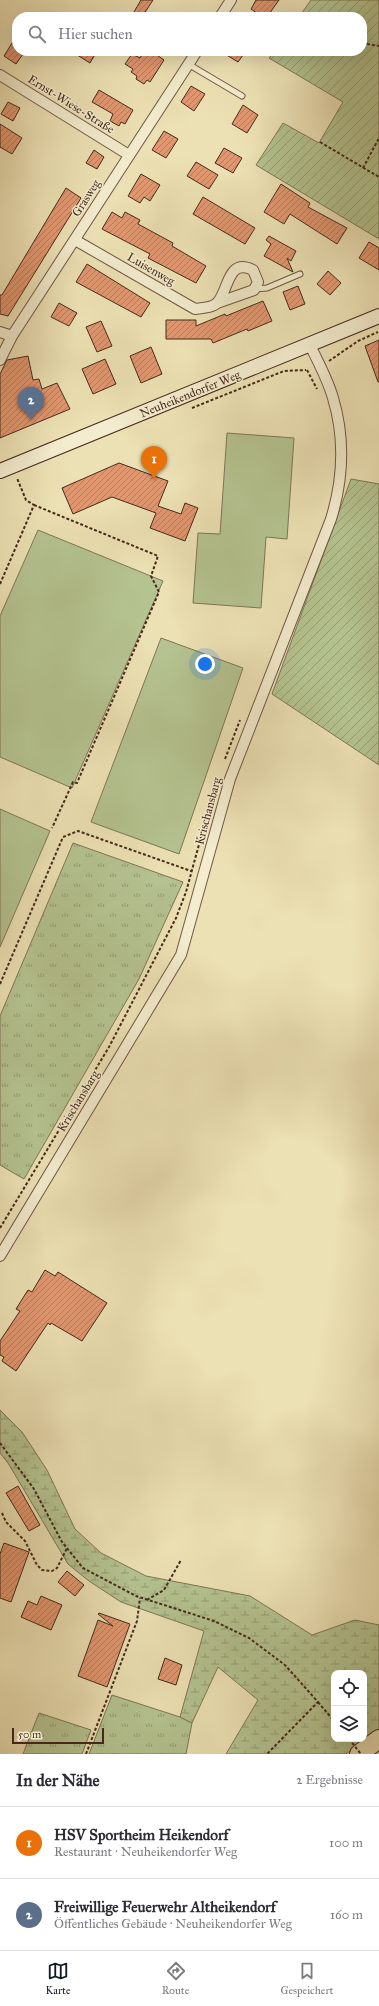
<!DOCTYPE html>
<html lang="de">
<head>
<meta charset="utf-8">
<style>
  :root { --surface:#fff; --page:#f7f7f7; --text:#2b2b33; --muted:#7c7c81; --line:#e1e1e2; --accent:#111827 }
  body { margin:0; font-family:"IM FELL Great Primer",serif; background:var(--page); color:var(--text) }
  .controls { position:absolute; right:12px; bottom:12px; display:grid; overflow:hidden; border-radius:8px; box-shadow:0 4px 16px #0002 }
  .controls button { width:36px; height:36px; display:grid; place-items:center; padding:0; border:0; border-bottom:1px solid var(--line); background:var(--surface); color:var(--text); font:20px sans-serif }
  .scale { position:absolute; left:12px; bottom:10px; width:92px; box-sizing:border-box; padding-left:4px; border:2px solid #47291c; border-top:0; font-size:11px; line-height:14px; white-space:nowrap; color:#47291c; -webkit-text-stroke:3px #f3ecce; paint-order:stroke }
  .you { position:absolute; left:205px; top:664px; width:14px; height:14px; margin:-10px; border:3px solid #fff; border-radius:50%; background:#1a73e8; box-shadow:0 0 0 6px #1a73e833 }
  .badge { display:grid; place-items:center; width:26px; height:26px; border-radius:50%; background:var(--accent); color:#fff; font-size:13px; font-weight:700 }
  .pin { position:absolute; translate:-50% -33px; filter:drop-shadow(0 1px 2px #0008) }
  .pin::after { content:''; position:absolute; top:21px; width:14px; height:12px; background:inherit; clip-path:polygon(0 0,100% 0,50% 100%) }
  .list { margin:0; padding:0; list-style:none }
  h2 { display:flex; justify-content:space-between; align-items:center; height:52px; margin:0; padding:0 16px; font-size:17px }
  h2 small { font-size:13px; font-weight:400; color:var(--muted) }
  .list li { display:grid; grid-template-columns:26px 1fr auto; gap:12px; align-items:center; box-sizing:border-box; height:72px; padding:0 16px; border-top:1px solid var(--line) }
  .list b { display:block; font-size:15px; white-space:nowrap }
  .list p { margin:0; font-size:13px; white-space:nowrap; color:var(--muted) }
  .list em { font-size:13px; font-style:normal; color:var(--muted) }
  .icon { flex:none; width:22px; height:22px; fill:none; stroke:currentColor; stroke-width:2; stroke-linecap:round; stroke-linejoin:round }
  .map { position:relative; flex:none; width:379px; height:1754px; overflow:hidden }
  .search { position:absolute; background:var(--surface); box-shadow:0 4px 16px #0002; left:12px; right:12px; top:12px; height:44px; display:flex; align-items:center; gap:10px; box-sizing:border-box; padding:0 14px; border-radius:16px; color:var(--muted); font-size:15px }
  .sheet { height:196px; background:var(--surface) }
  nav { display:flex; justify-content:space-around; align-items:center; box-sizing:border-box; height:56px; border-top:1px solid var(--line); background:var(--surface); font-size:11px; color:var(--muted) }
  nav a { display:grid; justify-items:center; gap:2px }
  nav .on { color:var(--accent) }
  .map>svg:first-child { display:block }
  .grass { fill:url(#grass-tufts); stroke:#7e7656 }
  .wetland { fill:url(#wetland-marsh); stroke:#7e7656; fill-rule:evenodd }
  .garden { fill:url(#garden-furrows); stroke:#7e7656 }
  .pitch { fill:#b4c390; stroke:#7e7656 }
  .building { fill:url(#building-hatch); stroke:#47291c }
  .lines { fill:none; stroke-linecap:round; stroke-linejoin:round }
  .lane-casing { stroke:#705742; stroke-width:7 }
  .street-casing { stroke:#705742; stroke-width:12 }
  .secondary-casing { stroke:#47291c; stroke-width:16 }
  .highway-casing { stroke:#47291c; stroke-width:20 }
  .path { stroke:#47291c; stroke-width:2; stroke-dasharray:3 2; stroke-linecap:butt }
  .lane { stroke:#f3ecce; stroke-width:5 }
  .street { stroke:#f3ecce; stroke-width:10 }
  .secondary { stroke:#f3ecce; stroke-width:14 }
  .highway { stroke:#ece1b4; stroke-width:18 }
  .path-bridge { stroke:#47291c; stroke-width:2; stroke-dasharray:3 2; stroke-linecap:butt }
  .labels { text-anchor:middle; stroke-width:3; stroke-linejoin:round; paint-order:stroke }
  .street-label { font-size:12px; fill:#47291c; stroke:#f3ecce }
</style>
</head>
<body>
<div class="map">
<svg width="379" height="1754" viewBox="0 0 379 1754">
  <defs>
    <pattern id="grass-tufts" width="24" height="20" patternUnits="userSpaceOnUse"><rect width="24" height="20" fill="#b4c390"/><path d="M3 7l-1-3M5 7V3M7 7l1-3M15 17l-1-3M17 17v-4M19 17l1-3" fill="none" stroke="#949e75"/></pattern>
    <pattern id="wetland-marsh" width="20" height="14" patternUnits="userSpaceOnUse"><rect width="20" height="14" fill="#b4c390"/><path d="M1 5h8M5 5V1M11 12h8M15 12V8" fill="none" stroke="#949e75"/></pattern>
    <pattern id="garden-furrows" width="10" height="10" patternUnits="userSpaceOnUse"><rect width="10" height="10" fill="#b4c390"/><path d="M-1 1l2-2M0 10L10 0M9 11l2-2" fill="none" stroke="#949e75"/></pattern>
    <pattern id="building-hatch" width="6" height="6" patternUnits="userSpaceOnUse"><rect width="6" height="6" fill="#e19871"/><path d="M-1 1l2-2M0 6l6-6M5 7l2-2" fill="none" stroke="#b87c5c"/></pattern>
  </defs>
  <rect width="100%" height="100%" fill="#ece1b4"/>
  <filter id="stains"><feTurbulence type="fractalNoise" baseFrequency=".005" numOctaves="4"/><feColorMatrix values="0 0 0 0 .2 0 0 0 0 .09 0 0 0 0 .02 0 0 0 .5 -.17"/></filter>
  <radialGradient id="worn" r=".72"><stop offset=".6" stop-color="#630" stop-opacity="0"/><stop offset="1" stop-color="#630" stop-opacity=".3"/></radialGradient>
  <g class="grass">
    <polygon points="73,843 183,882 139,979 24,1179 0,1165 0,1016"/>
    <polygon points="112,1695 180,1717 192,1723 186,1754 89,1754"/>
    <polygon points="39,1713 91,1730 82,1754 23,1754"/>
  </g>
  <path class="wetland" d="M0,1410L22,1432L47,1470L75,1529L101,1553L146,1576L250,1596L312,1635L355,1620L379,1625V1729L346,1754H226L258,1700L218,1667L192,1723L180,1717L204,1631L121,1602L89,1581L68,1564L8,1463L0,1453ZM334,1673H364V1739H334Z"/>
  <g class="garden">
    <polygon points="311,0 379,0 379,239 256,165 283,123 319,143 343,102 269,58 275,51 362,51 362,17 299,17"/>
    <polygon points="351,479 379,484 379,765 272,694"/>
  </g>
  <g class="pitch">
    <polygon points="227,433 294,438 287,539 266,537 261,608 193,603 198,533 220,534"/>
    <polygon points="38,530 163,581 72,788 0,757 0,616"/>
    <polygon points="161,638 243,668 179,854 91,822"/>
    <polygon points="0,809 50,831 0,947"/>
  </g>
  <g class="building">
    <polygon points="141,0 153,0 142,17 131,17"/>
    <polygon points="256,0 279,0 267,17 263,17 251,9"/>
    <polygon points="17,35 17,51 25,51 16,64 4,56"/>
    <polygon points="71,51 97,51 90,63"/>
    <polygon points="144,51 151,51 164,60 150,82 147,80 144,84 136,79 137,76 131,72 133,69 125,64 132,54 140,58"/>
    <polygon points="220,51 246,51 238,62"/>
    <polygon points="191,86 205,94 194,111 181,102"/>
    <polygon points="99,90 133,110 125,124 121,122 119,126 110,121 113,114 92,102"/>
    <polygon points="8,102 20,108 13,121 1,114"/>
    <polygon points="243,105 258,115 247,133 232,124"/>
    <polygon points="0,124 22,138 12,154 0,147"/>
    <polygon points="164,131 178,139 166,158 152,150"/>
    <polygon points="224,148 242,158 233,173 215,163"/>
    <polygon points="94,150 104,157 97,169 86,163"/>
    <polygon points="196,162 218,175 209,189 187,176"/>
    <polygon points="141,174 160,185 150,201 144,197 140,203 128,196"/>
    <polygon points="281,184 310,203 308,207 347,228 337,244 290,214 284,224 264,212"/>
    <polygon points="66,188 81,198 8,316 0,314 0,295 2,295"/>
    <polygon points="203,197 255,228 245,244 193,214"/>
    <polygon points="112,212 122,218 125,212 140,220 138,224 173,243 172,246 206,266 196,283 148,258 150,254 102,229"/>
    <polygon points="269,236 296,251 291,261 287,258 293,272 264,256 271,244 266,240"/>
    <polygon points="369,242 379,248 379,270 359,258"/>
    <polygon points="87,264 150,303 141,317 76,282"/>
    <polygon points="328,271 341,283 330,295 317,284"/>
    <polygon points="298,286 305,304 290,310 283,292"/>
    <polygon points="263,301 272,321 248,331 247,329 213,343 211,339 166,339 166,320 196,320 196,326 225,314 226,316"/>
    <polygon points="59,303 77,313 69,326 51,317"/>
    <polygon points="101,321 112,346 97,352 86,327"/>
    <polygon points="379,340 379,382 378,382 365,346"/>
    <polygon points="151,347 162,374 141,383 130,356"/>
    <polygon points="28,356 33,380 39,379 42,389 57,383 70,409 0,438 0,374 7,360"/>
    <polygon points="105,359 116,384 93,394 82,369"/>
    <polygon points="119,463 168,481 158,506 181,514 185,503 198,508 185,541 150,528 156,513 112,497 73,514 62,488"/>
    <polygon points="45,1270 55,1276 58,1272 107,1303 82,1341 51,1323 50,1325 48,1323 16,1371 2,1361 4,1357 0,1355 0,1341 20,1311 16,1309 28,1290 32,1292"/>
    <polygon points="18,1486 40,1525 29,1531 6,1493"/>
    <polygon points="4,1543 29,1552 11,1602 0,1598 0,1554"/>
    <polygon points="67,1571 84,1585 75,1596 58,1582"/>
    <polygon points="41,1596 62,1605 51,1630 21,1617 28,1601 37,1605"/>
    <polygon points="99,1613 130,1624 107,1687 78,1676 98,1620 113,1626 98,1614"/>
    <polygon points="165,1658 182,1665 176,1685 158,1679"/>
  </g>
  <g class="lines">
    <g class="lane-casing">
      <g id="lane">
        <polyline points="188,64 242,96"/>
        <polyline points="255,289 267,288 300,274"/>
      </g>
    </g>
    <g class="street-casing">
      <g id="street">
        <polyline points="220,17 231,0"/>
        <polyline points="0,75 129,155"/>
        <path d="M75,240L195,309C202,308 212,308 217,303C229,291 227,257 253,270L258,282L254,290L217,303"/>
        <polyline points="0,332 12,336"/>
        <polyline points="0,360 12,336 197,51"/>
        <path d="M0,1256L181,955L230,779L331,519C343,480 345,438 333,398C328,380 318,362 310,345"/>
      </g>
    </g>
    <g class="secondary-casing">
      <polyline id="secondary" points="0,471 379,316"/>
    </g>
    <g class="highway-casing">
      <polyline id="highway" points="359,1754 379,1739"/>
    </g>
    <g class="path">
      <polyline points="362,43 379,46"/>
      <polyline points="320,142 379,177"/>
      <polyline points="363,168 379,138"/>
      <polyline points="329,361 358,341 378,332"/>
      <polyline points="307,370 317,389"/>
      <polyline points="192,408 284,371 306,370"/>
      <polyline points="34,505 158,556 151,576 159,592 77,783 73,782 52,828"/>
      <polyline points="0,584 34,505 26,500 17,478"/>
      <polyline points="225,759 240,720"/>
      <polyline points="0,984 63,837 78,831 191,871"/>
      <polyline points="0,1228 109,1047 176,918 186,892 215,786"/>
      <polyline points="0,1443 34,1489 62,1542 83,1568 136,1596 214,1621 249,1638 285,1665 318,1702 267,1754"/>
      <polyline points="2,1513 6,1522 25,1541 37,1565 42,1570 52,1571 57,1568 67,1548"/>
      <polyline points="147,1600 164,1590 181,1560"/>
      <polyline points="318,1702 334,1721"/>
      <polyline points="86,1754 137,1621 140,1598"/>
    </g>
    <use href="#lane" class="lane"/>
    <use href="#street" class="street"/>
    <use href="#secondary" class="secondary"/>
    <use href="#highway" class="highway"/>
    <polyline class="path-bridge" points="349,1739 361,1754"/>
  </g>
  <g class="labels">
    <g class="street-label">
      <text transform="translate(71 104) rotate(32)" y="4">Ernst-Wiese-Straße</text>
      <text transform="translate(86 198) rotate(-57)" y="4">Grasweg</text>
      <text transform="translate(151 269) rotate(30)" y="4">Luisenweg</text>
      <text transform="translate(190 394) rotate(-22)" y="4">Neuheikendorfer Weg</text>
      <text transform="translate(208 811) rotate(-75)" y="4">Krischansbarg</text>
      <text transform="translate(78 1101) rotate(-59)" y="4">Krischansbarg</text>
    </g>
  </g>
  <rect width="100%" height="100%" filter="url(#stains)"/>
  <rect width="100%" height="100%" fill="url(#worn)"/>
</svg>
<div class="controls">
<button><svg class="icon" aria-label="locate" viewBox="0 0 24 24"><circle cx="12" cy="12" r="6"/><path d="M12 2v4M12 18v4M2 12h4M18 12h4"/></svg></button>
<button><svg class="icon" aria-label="layers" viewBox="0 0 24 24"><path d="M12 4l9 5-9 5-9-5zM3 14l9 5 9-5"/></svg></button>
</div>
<div class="scale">50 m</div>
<div class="you"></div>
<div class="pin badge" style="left:154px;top:479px;background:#e8710a">1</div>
<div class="pin badge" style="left:31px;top:420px;background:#5c6f8a">2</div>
<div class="search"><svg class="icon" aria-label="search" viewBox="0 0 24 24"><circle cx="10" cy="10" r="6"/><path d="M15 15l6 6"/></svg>Hier suchen</div>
</div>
<section class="sheet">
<h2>In der Nähe<small>2 Ergebnisse</small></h2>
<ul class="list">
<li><span class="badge" style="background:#e8710a">1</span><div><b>HSV Sportheim Heikendorf</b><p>Restaurant · Neuheikendorfer Weg</p></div><em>100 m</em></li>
<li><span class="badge" style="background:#5c6f8a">2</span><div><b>Freiwillige Feuerwehr Altheikendorf</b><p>Öffentliches Gebäude · Neuheikendorfer Weg</p></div><em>160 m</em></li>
</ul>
</section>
<nav>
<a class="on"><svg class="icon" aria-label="map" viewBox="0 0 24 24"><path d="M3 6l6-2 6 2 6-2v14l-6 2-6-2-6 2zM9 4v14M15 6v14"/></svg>Karte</a>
<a><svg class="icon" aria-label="directions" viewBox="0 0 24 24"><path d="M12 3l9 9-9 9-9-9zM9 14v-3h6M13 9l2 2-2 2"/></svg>Route</a>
<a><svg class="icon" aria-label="saved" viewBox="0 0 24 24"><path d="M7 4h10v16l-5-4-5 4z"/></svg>Gespeichert</a>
</nav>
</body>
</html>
